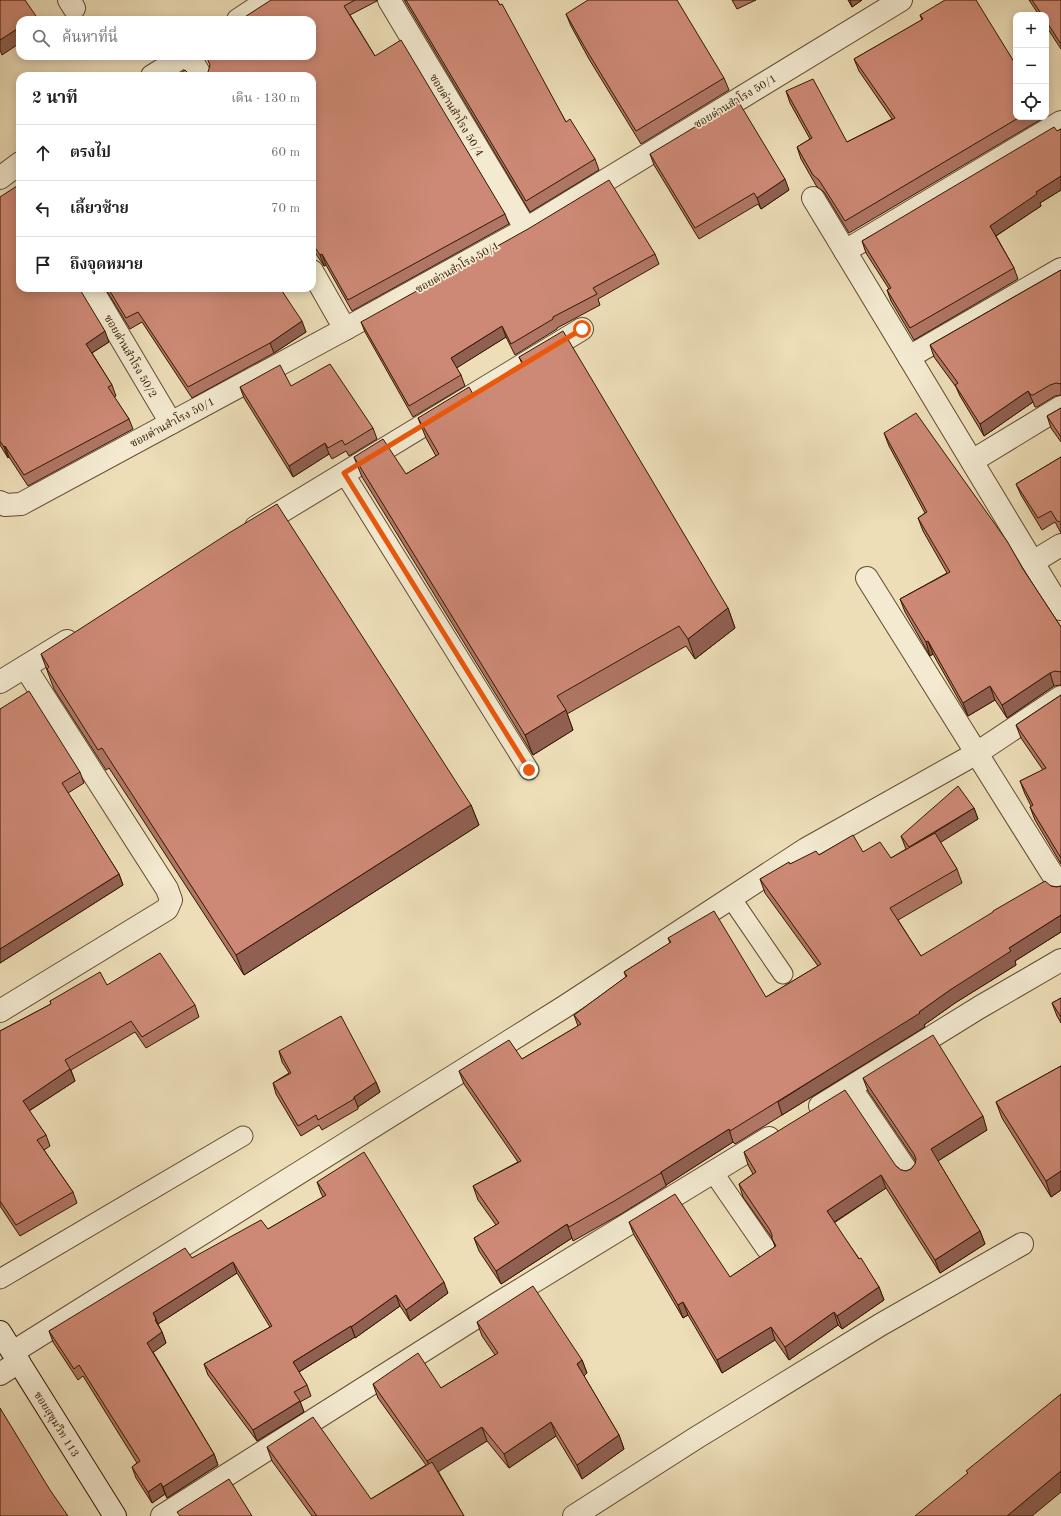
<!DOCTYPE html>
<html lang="th">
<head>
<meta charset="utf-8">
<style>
  :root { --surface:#fff; --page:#f6f6f6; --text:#202124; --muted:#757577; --line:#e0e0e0 }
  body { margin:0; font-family:"Old Standard TT","Noto Serif Thai",serif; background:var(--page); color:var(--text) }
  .controls { position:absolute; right:12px; top:12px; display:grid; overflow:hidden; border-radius:8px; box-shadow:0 2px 10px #0003 }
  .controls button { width:36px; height:36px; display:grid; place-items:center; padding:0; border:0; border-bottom:1px solid var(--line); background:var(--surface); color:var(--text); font:20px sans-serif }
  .stop { position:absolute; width:12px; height:12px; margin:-9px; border:3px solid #ea580c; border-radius:50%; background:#fff }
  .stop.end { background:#ea580c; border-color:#fff; box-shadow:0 1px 4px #0008 }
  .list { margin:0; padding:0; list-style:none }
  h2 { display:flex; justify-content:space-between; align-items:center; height:52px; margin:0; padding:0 16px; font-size:17px }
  h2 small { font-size:13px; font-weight:400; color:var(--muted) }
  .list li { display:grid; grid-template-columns:26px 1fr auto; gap:12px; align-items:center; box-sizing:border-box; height:56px; padding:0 16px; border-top:1px solid var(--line) }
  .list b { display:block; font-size:15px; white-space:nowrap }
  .list em { font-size:13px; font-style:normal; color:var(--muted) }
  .icon { flex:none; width:22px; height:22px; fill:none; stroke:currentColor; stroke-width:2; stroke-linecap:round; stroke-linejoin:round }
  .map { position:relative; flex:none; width:1061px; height:1516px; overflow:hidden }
  .search { position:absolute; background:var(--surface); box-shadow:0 2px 10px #0003; left:16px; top:16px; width:300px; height:44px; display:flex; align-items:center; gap:10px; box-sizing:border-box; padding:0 14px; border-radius:12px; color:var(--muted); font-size:15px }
  .panel { position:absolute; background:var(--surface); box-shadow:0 2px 10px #0003; left:16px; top:72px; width:300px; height:220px; border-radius:12px }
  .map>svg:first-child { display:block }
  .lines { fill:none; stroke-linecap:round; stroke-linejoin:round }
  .service-casing { stroke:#624a2e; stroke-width:21 }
  .minor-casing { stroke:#624a2e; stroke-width:24 }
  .secondary-casing { stroke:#331800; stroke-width:24 }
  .service { stroke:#f3ead1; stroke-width:19 }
  .minor { stroke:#f3ead1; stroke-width:22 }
  .secondary { stroke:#f3ead1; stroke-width:22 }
  .wall { fill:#b07665; stroke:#331800 }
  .shaded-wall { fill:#906052; stroke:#331800 }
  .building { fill:#cd8975; stroke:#331800 }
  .route { stroke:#ea580c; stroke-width:5 }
  .labels { text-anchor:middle; stroke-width:3.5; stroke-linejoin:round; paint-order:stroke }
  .street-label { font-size:11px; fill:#331800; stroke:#f3ead1 }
</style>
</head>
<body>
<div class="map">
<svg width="1061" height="1516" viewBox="0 0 1061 1516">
  <rect width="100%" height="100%" fill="#eddeb8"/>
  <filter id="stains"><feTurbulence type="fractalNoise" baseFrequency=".005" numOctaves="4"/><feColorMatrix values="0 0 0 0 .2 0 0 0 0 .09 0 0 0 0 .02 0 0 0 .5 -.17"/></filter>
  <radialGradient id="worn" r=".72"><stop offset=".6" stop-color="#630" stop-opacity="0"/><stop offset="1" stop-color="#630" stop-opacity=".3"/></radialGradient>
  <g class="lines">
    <g class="service-casing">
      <g id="service">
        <polyline points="344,473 529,770"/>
        <polyline points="731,898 783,974"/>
        <polyline points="852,1087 910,1173"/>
        <polyline points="713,1172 766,1249"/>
        <polyline points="0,1279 243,1136"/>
      </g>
    </g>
    <g class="minor-casing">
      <g id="minor">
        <polyline points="69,0 74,8"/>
        <polyline points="389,0 526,229"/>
        <polyline points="238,20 268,0"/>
        <polyline points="189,56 201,76"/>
        <polyline points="152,76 184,56"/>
        <polyline points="0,178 20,163"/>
        <polyline points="813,198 1061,609"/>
        <polyline points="845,251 1061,122"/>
        <polyline points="312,271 345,329"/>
        <polyline points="91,288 171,423"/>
        <polyline points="909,357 1061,269"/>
        <polyline points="972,461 1061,407"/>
        <polyline points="0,502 5,505 21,504 345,329 526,229 901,0"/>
        <polyline points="256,527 582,329"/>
        <polyline points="1033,562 1061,545"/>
        <polyline points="867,578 1061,888"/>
        <polyline points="0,682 67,641"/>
        <polyline points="0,1011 167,909 171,900 167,889 25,667"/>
        <polyline points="820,1106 980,1007 1061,960"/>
        <polyline points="13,1352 564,1007 806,849 977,753 1061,697"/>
        <polyline points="0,1374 19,1362"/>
        <polyline points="162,1516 497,1304 769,1138"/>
        <polyline points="574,1516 696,1438 880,1325 1022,1244"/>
      </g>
    </g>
    <g class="secondary-casing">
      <polyline id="secondary" points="0,1332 115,1516"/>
    </g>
    <use href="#service" class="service"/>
    <use href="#minor" class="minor"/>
    <use href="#secondary" class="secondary"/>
  </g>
  <g class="wall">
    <polygon points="271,0 377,0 377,1 350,15 375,56 505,214 509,224 352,311 326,265 324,266 312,248 312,56"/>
    <polygon points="404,0 497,0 566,122 595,159 599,170 530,212"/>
    <polygon points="732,0 756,0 737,9"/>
    <polygon points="848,0 862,0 852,7"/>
    <polygon points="1029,0 1061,0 1061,49 1046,26 1046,15 1039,15"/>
    <polygon points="566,14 724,78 729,90 641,144 589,59 571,26"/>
    <polygon points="920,15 1016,117 1045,117 849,233 824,192 817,187 801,159 797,147 810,139 790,103 786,91 847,142 892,119 859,71 854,59 922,20"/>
    <polygon points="1061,129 1061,190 1040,203 1041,206 996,236 1014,268 1018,279 914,340 891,301 887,290 889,289 866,253 862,241"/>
    <polygon points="650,154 789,190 761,209 758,204 699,239 654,165"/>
    <polygon points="0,197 20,288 109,342 92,353 112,385 116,396 114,397 129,419 133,429 28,486 9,457 8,458 0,445"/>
    <polygon points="655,254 659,264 598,299 600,305 557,328 557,329 515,355 506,337 456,368 461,375 465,386 413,417 365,332 361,322"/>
    <polygon points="1061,270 1061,395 1055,396 1037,407 1035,407 1033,402 984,436 960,396 956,387 934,357 930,345"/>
    <polygon points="105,288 280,288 306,332 274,353 192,398 142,322 130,329"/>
    <polygon points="519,357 728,608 735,628 695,659 686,646 567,714 573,730 533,755 362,477 354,457 406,474 436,456 426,438 418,418 474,396 523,366"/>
    <polygon points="291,386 373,428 377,439 349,456 346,451 332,459 329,454 293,477 244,398 240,387"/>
    <polygon points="1061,408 1061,442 1051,428 1047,416"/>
    <polygon points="884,433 1023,569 1061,627 1061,685 1054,686 1007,718 995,700 968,716 933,654 930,656 905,612 900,599 947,573 923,531 918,518 925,513 889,446"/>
    <polygon points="1061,457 1061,533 1055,522 1042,530 1021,495 1016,484"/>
    <polygon points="41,654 471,805 479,825 244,975 109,768 106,770 54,689"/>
    <polygon points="1061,695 1061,864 1035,820 1030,807 1031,806 1025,794 1020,781 1043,770 1021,738 1016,725"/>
    <polygon points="0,709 80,772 84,783 68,793 119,874 123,885 0,963"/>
    <polygon points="974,808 978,819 940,842 957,869 962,883 898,920 921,956 1051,886 1057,887 1061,886 1061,932 1015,961 1016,965 955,1003 924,1025 925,1027 735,1144 733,1142 666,1185 666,1186 621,1214 573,1241 572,1238 501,1284 479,1251 474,1238 496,1225 478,1200 473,1186 518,1162 464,1084 459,1071 522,1059 578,1026 574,1015 626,977 624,972 670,943 668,938 766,997 818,966 765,893 760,879 790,864 819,855 863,852 891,858 906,849 901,836"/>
    <polygon points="107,985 195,1005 199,1017 146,1048 135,1032 71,1070 75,1081 29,1111 46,1135 50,1146 44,1150 73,1192 77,1203 20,1236 0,1206 0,1031 51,1004 50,1001"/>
    <polygon points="1061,998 1061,1023 1057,1016 1052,1003"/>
    <polygon points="279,1051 376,1082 380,1092 358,1107 358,1109 322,1130 319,1125 301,1136 276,1094 273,1083 289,1073 282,1062"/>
    <polygon points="1061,1066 1061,1190 1051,1197 1002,1118 996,1102"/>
    <polygon points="863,1078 987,1130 938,1161 980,1231 985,1244 940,1273 886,1188 834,1223 879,1287 884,1300 842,1329 838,1325 789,1360 775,1340 722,1373 688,1315 683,1318 634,1235 629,1222 730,1277 775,1247 772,1238 743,1197 739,1184 753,1174 748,1165 744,1152 896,1166 901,1170 906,1171 911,1169 915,1164 916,1162 868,1091"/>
    <polygon points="317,1182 448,1293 410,1321 400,1306 355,1338 355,1337 299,1372 307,1385 311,1396 300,1402 304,1412 257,1441 208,1375 204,1364 270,1327 237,1273 158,1324 162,1332 166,1343 153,1352 214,1454 218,1465 167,1498 165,1494 152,1503 136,1478 132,1467 137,1463 83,1376 78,1380 53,1342 49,1331 192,1258 268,1229 323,1197 321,1193"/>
    <polygon points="477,1322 582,1360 587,1373 584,1376 619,1435 624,1449 582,1479 556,1436 509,1468 487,1441 438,1471 464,1516 312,1516 272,1461 267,1447 371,1499 426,1465 378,1398 373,1384 441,1388 495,1355 482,1336"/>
  </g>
  <g class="shaded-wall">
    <polygon points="850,0 862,0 852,7"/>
    <polygon points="36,16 37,20 30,20"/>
    <polygon points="20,27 20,43 2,55 0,50 0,40"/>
    <polygon points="1061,176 1061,190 1040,203 1041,206 994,237 990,226 1036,192"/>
    <polygon points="785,179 789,190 761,209 757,198"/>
    <polygon points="322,254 326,265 324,266 320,255"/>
    <polygon points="302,321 306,332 274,353 270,343"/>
    <polygon points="502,326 506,337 455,369 451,358"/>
    <polygon points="105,331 109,342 90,354 86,344"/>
    <polygon points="1028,391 1033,402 984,436 980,424"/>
    <polygon points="325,443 329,454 293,477 289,466"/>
    <polygon points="5,446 9,457 8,458 4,447"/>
    <polygon points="728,608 735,628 695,659 688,639"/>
    <polygon points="928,641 933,654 930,656 926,642"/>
    <polygon points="1050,673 1054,686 1007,718 1002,705"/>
    <polygon points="990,686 995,700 968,716 963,703"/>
    <polygon points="566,710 573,730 533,755 525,735"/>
    <polygon points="471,805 479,825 244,975 236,955"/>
    <polygon points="974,808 978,819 914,859 910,848"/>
    <polygon points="119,874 123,885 0,963 0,949"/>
    <polygon points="1061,915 1061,932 1015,961 1016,965 955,1003 924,1025 925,1027 782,1115 778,1102 919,1012 1009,948"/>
    <polygon points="70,1069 75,1081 27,1112 23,1101"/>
    <polygon points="376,1082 380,1092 358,1107 354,1097"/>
    <polygon points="983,1116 987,1130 936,1162 931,1149"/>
    <polygon points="729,1129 733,1142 666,1185 661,1172"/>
    <polygon points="1061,1171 1061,1190 1051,1197 1046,1181"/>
    <polygon points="881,1175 886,1188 831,1224 827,1211"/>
    <polygon points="567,1224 572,1238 501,1284 496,1271"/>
    <polygon points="980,1231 985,1244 940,1273 935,1260"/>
    <polygon points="233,1262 237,1273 158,1324 156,1319 153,1313"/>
    <polygon points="444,1282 448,1293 410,1321 406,1310"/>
    <polygon points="879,1287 884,1300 842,1329 837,1316"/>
    <polygon points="396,1295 400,1306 355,1338 351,1327"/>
    <polygon points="683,1302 688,1315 683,1318 678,1305"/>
    <polygon points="834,1312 838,1325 789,1360 785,1347"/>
    <polygon points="351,1326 355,1337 297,1373 293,1362"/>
    <polygon points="771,1327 775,1340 722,1373 717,1360"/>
    <polygon points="162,1332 166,1343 151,1354 147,1343"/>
    <polygon points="582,1360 587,1373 582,1378 577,1364"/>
    <polygon points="300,1401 304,1412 257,1441 253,1430"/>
    <polygon points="551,1422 556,1436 509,1468 504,1454"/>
    <polygon points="482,1427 487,1441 433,1475 427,1461"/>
    <polygon points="619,1435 624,1449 582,1479 577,1465"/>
    <polygon points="214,1454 218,1465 167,1498 163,1487"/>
    <polygon points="1061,1471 1061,1492 1032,1516 1007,1516"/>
    <polygon points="161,1483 165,1494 152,1503 148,1492"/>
  </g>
  <g class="building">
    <polygon points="0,0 25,0 36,16 30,20 20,20 20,27 0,40"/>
    <polygon points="271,0 355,0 344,6 375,56 401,40 505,214 348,300 322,254 320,255 312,243 312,76 203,76 208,72 210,65 206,56 312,56 312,20 240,20"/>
    <polygon points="406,0 497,0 500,5 502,4 566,122 570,119 595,159 526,201"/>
    <polygon points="588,0 677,0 724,78 636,131 584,46 566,14"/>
    <polygon points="945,0 976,0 1016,65 1016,117 1020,117 845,221 819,180 813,175 797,147 812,138 786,91 813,79 847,142 895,118 854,59 923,19 920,15"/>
    <polygon points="1032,0 1061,0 1061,44 1046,21 1046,15 1042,15"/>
    <polygon points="185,70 191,76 177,76"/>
    <polygon points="738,101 785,179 757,198 754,193 695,228 650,154"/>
    <polygon points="1054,127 1057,131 1061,129 1061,176 1036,192 1037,194 990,226 1014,268 910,328 887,290 891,288 862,241"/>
    <polygon points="609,180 655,254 593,288 597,294 553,317 553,319 511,344 502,326 451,358 461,375 409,406 361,322 528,229"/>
    <polygon points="20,184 20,288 79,288 105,331 86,344 112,385 108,387 129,419 24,475 5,446 4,447 0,441 0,197"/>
    <polygon points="1061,270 1061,384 1056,383 1050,385 1033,395 1031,395 1028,391 980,424 955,385 958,383 930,345"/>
    <polygon points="108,288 280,288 302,321 270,343 188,387 138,312 126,318"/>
    <polygon points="563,331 728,608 688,639 679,626 557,696 566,710 525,735 354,457 383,439 406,474 439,454 418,418 469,387 474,396 524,365 519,357"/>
    <polygon points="330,364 373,428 345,445 342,440 328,448 325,443 289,466 240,387 280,365 291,386"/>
    <polygon points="1061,408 1061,437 1047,416"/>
    <polygon points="916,413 1007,541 1023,569 1061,627 1061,672 1055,671 1050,673 1002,705 990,686 963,703 928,641 926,642 900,599 950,572 918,518 927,512 884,433"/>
    <polygon points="1061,457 1061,522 1057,521 1051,511 1038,518 1016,484"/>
    <polygon points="277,504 471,805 236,955 102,748 98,750 47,669 49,667 41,654 229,533"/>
    <polygon points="29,691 80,772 62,783 119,874 0,949 0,709"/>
    <polygon points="1061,695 1061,858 1030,807 1033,805 1020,781 1046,768 1016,725"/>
    <polygon points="958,786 974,808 909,847 901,836"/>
    <polygon points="935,833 957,869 890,908 921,956 993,912 993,911 1045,881 1051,886 1057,887 1061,886 1061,915 1009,948 1011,951 950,990 919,1012 920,1013 730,1131 729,1129 661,1172 661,1173 616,1200 569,1227 567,1224 496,1271 474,1238 499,1223 473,1186 521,1161 459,1071 509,1040 522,1059 581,1024 574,1015 627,976 624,972 671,942 668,938 714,911 766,997 821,964 760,879 789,862 790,864 816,851 819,855 853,835 863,852 880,842 891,858"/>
    <polygon points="160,953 195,1005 142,1037 131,1021 65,1060 70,1069 23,1101 46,1135 37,1140 73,1192 16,1225 0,1201 0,1031 51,1004 50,1001 100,972 107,985"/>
    <polygon points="1061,998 1061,1017 1052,1003"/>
    <polygon points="341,1016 376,1082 354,1097 354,1099 318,1120 316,1115 298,1126 273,1083 291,1073 279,1051"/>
    <polygon points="933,1035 983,1116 931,1149 980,1231 935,1260 881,1175 827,1211 859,1259 861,1258 879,1287 837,1316 834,1312 785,1347 771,1327 717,1360 683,1302 678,1305 629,1222 675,1194 730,1277 776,1246 772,1239 772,1235 770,1230 739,1184 756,1172 744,1152 845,1090 896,1166 901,1170 906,1171 911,1169 915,1164 916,1159 914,1154 863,1078"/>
    <polygon points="1061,1066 1061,1171 1046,1181 996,1102"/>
    <polygon points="364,1152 444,1282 406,1310 396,1295 351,1327 351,1326 293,1362 307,1385 294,1392 300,1401 253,1430 204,1364 272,1326 233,1262 153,1313 156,1319 155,1320 162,1332 147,1343 214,1454 163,1487 161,1483 148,1492 132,1467 140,1461 79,1365 74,1369 49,1331 185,1248 192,1258 261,1220 268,1229 326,1195 317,1182"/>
    <polygon points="533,1286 582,1360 577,1364 619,1435 577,1465 551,1422 504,1454 482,1427 427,1461 373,1384 418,1353 441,1388 498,1353 477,1322"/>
    <polygon points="1061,1394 1061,1471 1007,1516 915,1516 968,1473 966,1471"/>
    <polygon points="0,1408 50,1490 68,1516 0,1516"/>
    <polygon points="313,1417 371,1499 432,1462 464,1516 317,1516 267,1447"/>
    <polygon points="229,1479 252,1516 180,1516 177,1512"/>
  </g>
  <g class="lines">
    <polyline class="route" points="529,770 344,473 582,329"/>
  </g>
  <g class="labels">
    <g class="street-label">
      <text transform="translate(735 101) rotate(-31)" y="4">ซอยด่านสำโรง 50/1</text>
      <text transform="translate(457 115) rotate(59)" y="4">ซอยด่านสำโรง 50/4</text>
      <text transform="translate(457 267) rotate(-29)" y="4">ซอยด่านสำโรง 50/1</text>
      <text transform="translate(131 356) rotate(60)" y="4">ซอยด่านสำโรง 50/2</text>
      <text transform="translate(172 422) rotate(-28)" y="4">ซอยด่านสำโรง 50/1</text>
      <text transform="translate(57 1424) rotate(58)" y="4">ซอยสุขุมวิท 113</text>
    </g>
  </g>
  <rect width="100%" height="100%" filter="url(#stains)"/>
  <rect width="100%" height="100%" fill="url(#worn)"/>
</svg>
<div class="controls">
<button>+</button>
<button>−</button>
<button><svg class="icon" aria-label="locate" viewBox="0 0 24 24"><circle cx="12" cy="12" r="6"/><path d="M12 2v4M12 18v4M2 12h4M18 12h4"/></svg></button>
</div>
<div class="stop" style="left:582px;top:329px"></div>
<div class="stop end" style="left:529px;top:770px"></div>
<div class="search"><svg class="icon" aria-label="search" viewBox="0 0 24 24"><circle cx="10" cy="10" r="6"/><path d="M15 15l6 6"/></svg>ค้นหาที่นี่</div>
<section class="panel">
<h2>2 นาที<small>เดิน · 130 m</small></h2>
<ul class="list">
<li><svg class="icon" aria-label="ahead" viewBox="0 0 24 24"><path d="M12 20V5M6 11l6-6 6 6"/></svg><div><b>ตรงไป</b></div><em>60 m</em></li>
<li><svg class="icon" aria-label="left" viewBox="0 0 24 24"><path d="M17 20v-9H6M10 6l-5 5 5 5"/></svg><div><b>เลี้ยวซ้าย</b></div><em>70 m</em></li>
<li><svg class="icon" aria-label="arrive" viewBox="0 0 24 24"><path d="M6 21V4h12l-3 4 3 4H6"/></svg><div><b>ถึงจุดหมาย</b></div></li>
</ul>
</section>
</div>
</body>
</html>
